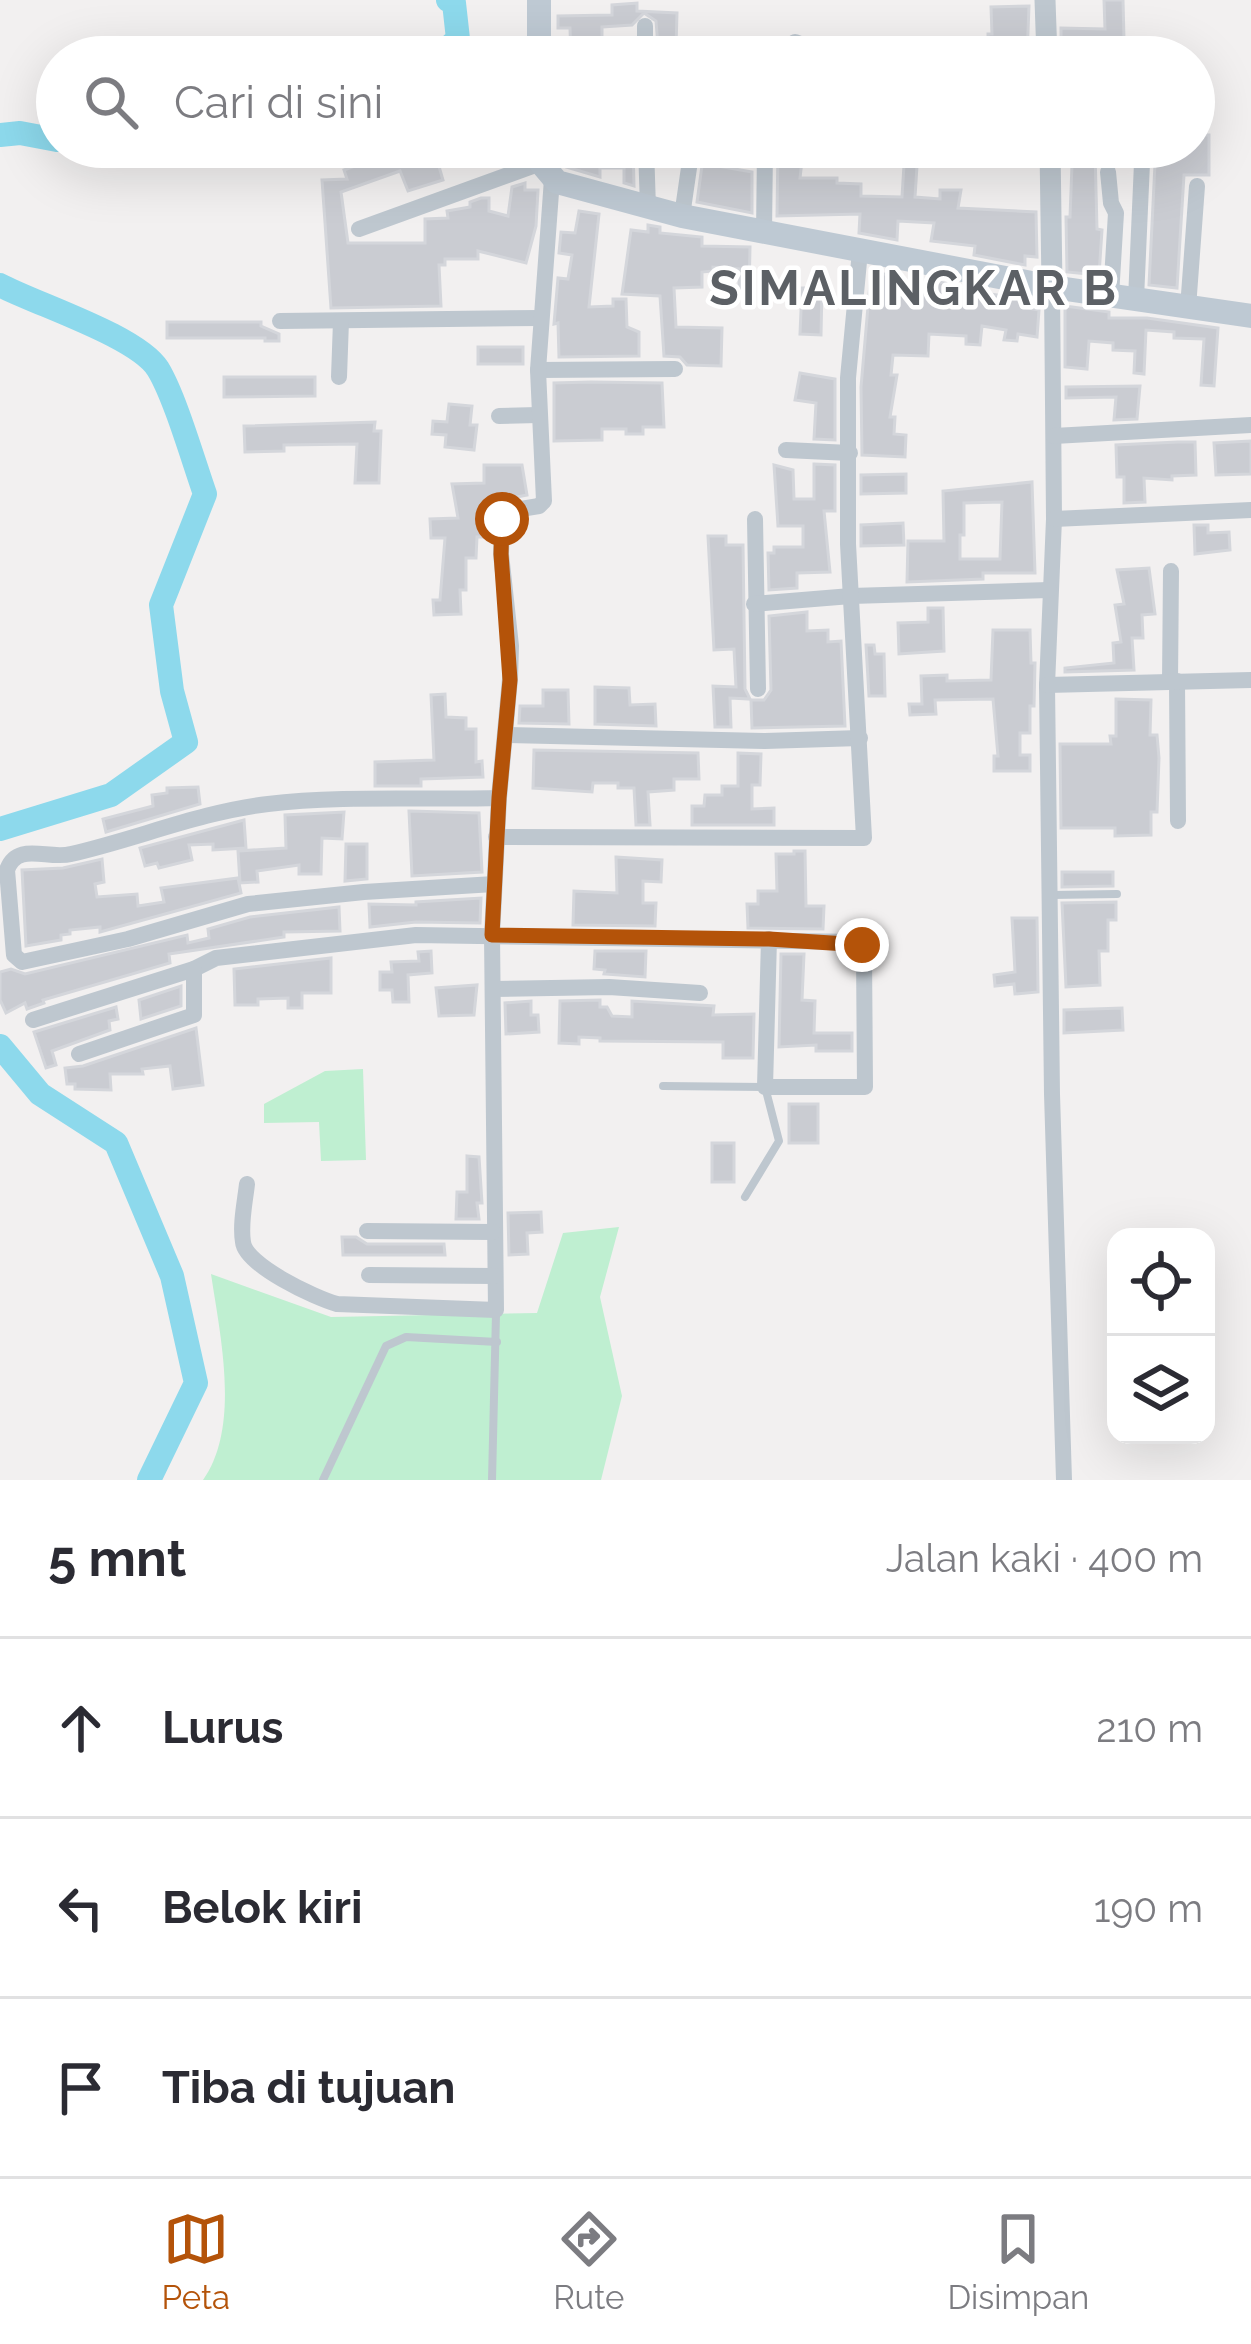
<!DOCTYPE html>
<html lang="id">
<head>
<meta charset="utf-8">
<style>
  :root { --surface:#fff; --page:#f7f7f7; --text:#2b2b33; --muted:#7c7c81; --line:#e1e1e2; --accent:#b45309 }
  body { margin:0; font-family:Raleway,sans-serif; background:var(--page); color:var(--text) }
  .controls { position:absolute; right:36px; bottom:36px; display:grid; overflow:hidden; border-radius:24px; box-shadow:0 12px 48px #0002 }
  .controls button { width:108px; height:108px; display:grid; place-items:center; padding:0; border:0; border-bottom:3px solid var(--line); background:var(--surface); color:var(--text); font:60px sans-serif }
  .stop { position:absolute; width:36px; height:36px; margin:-27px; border:9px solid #b45309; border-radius:50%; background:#fff }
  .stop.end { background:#b45309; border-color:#fff; box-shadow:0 3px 12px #0008 }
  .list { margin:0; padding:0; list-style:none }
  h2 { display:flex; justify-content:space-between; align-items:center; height:156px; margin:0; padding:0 48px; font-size:51px }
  h2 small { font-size:39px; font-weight:400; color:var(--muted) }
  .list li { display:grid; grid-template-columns:78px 1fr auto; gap:36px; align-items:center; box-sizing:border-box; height:180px; padding:0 48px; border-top:3px solid var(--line) }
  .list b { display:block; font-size:45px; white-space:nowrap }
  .list em { font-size:39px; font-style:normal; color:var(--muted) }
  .icon { flex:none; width:66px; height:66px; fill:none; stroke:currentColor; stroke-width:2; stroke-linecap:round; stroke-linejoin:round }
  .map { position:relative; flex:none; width:1251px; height:1480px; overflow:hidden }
  .search { position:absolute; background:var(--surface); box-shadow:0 12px 48px #0002; left:36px; right:36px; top:36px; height:132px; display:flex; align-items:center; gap:30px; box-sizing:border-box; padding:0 42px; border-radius:66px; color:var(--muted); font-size:45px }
  .sheet { height:696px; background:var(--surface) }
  nav { display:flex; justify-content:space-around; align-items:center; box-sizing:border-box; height:168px; border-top:3px solid var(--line); background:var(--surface); font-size:33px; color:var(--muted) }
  nav a { display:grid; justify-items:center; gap:6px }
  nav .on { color:var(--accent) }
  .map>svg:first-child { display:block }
  .green { fill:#bfefd1 }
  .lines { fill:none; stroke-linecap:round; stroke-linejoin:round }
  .river { stroke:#8dd9ec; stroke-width:24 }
  .building { fill:#caccd2; stroke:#d4d6db; stroke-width:3; fill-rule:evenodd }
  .service { stroke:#bec7cf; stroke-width:8 }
  .minor { stroke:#bec7cf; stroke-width:16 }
  .tertiary { stroke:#bec7cf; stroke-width:21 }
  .secondary { stroke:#bec9d3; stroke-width:24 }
  .route { stroke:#b45309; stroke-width:15 }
  .labels { text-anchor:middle; stroke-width:9; stroke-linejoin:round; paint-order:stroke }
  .district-label { font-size:48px; font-weight:bold; letter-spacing:3px; fill:#5c6065; stroke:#fff }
</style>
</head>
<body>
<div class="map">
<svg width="1251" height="1480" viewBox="0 0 1251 1480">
  <rect width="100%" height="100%" fill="#f2f0f0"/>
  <g class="green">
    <polygon points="363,1069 366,1160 321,1161 319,1122 264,1123 264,1104 325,1071"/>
    <path d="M619,1227L600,1297L622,1396L601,1480H203C241,1426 220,1335 211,1274L331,1317L537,1313L563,1233Z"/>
  </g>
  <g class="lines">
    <g class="river">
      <polyline points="437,57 458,39 454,3 448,0"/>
      <polyline points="0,135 20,133 57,140"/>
      <polyline points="97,147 100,147"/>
      <path d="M0,285C38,305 137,336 158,369C175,397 193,460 205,494L161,605L172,691L186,742L111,795L0,829"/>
      <polyline points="0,1046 40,1094 116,1143 172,1276 196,1383 149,1480"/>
    </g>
  </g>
  <g class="building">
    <polygon points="1104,0 1123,0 1124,40 1061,40 1061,28 1105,29"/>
    <polygon points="637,3 637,11 677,13 676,47 658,46 656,21 644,13 632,25 602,27 602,57 571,57 570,28 558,28 558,16 612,15 612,5"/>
    <polygon points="1029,6 1027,57 967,57 967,40 988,40 988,34 992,34 991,7"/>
    <polygon points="1194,135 1209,135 1209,175 1184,175 1177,288 1149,285 1155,164 1153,156 1140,147 1194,147"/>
    <polygon points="405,147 423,147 430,165 438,163 443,180 408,191 400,171 341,192 348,243 425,243 425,219 448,218 447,211 470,207 470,202 481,198 489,198 489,211 508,216 512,187 525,183 525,190 538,190 536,226 526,263 478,251 478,259 445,259 445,265 439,265 441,306 331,308 322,180 347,179 344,170"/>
    <polygon points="556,147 633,147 634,186 624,183 624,168 600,168 600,177 566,167 557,156"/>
    <polygon points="778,147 803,152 800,178 837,178 837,183 861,184 861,196 902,197 904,165 917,166 915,197 940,199 940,190 961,190 958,208 1036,212 1037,257 1025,256 1025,265 974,255 975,246 931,241 934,223 898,221 897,240 859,233 860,214 777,216"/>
    <polygon points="1066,148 1095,151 1097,229 1102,230 1099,275 1067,272 1066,217 1070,217 1072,165 1065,165"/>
    <polygon points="704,151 719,152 718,166 752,172 752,213 697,202"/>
    <polygon points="579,211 599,214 589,307 613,306 613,299 626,299 627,327 639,332 639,356 559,357 558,323 554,324 558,278 568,279 572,255 559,253 561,232 575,233"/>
    <polygon points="648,225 660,227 660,233 702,237 702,246 750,247 749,292 739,292 739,269 713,267 713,271 702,272 702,287 674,288 676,327 722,328 721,366 687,365 680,357 664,356 660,296 622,294 631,230 648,232"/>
    <polygon points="871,272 903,277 902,281 914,282 914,289 935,290 935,281 952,285 952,288 1023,299 1022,307 1039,310 1037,337 1018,334 1017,341 1004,340 1006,330 982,326 980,345 966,344 966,336 929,334 928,356 893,355 891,375 897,375 890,417 895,417 894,434 906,435 905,457 862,455 861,387"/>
    <polygon points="802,288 822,288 821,335 800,334"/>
    <polygon points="1065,306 1109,312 1109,318 1147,318 1218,328 1214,386 1201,385 1204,339 1174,338 1174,332 1146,330 1144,374 1134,373 1135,351 1113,350 1113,343 1089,341 1087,369 1065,367"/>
    <polygon points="167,322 261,322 261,326 279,334 279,341 265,341 265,338 167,338"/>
    <rect x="478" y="347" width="45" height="17"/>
    <polygon points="800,373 835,379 835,440 814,439 816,403 795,400"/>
    <polygon points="224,377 315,377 315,396 224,397"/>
    <polygon points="591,382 662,383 664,427 643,427 643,434 626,434 626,429 602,429 602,440 554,441 554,383"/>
    <polygon points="1140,386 1137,419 1114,420 1116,397 1066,398 1066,387"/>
    <polygon points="449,404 472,406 470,425 477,425 474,450 445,447 446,435 432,434 433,421 447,422"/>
    <polygon points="375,422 374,431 381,431 379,483 355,483 357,444 284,445 284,451 245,452 244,426"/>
    <polygon points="1251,441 1251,474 1216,475 1214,443"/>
    <polygon points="1178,442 1195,442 1196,475 1172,476 1172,480 1144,478 1145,502 1124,503 1124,477 1117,477 1116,445"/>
    <polygon points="814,464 835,465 835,511 824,511 830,572 797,573 797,588 769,590 768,553 774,553 774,547 803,547 803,526 778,526 774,465 793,470 794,499 814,499"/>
    <polygon points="484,465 522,465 527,495 486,503 487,537 477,537 476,558 466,558 466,590 460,590 461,614 434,615 433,600 440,600 445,538 431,538 430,519 458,518 452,484 484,483"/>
    <polygon points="906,474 906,493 861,494 861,475"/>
    <path d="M1032,482L1035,573H983V579L907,582L908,541H944L943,491ZM1002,502L1000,559H960V535H964V503Z"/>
    <polygon points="903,523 904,545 861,546 861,525"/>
    <polygon points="1194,525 1208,525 1208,533 1229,532 1230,550 1195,554"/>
    <polygon points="708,536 726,536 726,545 743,545 745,689 750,699 730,698 731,727 715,727 713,686 736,687 734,649 714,650"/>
    <polygon points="1149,568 1155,614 1142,615 1143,638 1132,638 1134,670 1065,672 1065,668 1114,663 1113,643 1121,642 1115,605 1124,604 1117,570"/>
    <polygon points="928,608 943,608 944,651 899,654 898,623 928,622"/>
    <polygon points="807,612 807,631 828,630 828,642 841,641 845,726 752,728 751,700 764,700 771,690 769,616"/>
    <polygon points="993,630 1030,630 1031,663 1035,663 1034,706 1030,706 1030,733 1020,733 1020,755 1030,755 1030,771 994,771 994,756 998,756 993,699 935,700 936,714 910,715 909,704 922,704 921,676 947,675 947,681 991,680"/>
    <polygon points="866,645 874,645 875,654 884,654 885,696 869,696"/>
    <polygon points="595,687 629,688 630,705 655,704 656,726 595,724"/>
    <polygon points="543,690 568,690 569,724 519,723 520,706 543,706"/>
    <polygon points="445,694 446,717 466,718 466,729 476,729 476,762 482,761 483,777 421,779 421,786 375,786 375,762 434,760 431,695"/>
    <polygon points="1116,699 1151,700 1150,735 1157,735 1159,758 1157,812 1151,812 1151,835 1115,836 1115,828 1061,828 1060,744 1111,744 1110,736 1116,736"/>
    <polygon points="534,750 698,753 699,779 674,779 674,790 648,792 650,825 636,825 634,788 618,788 618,783 593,783 592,792 533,788"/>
    <polygon points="738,753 761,754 760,785 752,785 752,809 774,808 774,825 692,825 692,806 704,806 705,795 722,795 722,786 738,786"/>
    <polygon points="198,787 200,804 106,832 103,819 153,806 152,795 167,793 167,788"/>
    <polygon points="409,811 479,813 482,872 412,876"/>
    <polygon points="344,812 342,839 322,838 321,874 299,874 299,865 257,871 258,882 240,883 238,851 286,848 285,815"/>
    <polygon points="244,820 246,848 213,850 213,844 189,845 192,860 159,868 157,863 145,866 140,848"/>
    <polygon points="346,844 367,844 367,879 345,881"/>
    <polygon points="794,851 805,851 806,906 824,906 823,929 748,928 747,904 758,904 758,891 777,891 776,854 794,854"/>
    <polygon points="616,857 662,860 661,882 643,881 643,903 656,903 655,926 573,925 574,891 617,893"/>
    <polygon points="102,859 104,882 95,884 97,897 137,894 138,906 164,902 161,888 238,878 241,893 100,932 100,927 70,930 70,934 61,935 61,940 26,946 22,870 63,868"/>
    <polygon points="1062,872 1113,872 1113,886 1062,887"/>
    <polygon points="481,898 480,923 416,922 370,927 369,904 416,905 416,902"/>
    <polygon points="1116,902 1116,920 1108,920 1108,951 1099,951 1100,985 1066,987 1062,903"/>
    <polygon points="339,907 340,931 284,932 284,937 169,954 170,963 43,1000 44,1003 27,1009 25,1003 6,1013 0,1000 0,972 11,969 25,974 187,935 188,943 209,938 208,929 250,917"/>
    <polygon points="1012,918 1037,918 1038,992 1015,994 1014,984 995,986 994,975 1015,972"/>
    <polygon points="431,951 432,973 408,975 409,1002 393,1002 392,990 380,990 380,972 392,972 391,962 419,961 418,952"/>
    <polygon points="595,951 646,951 645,977 604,974 605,970 594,969"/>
    <polygon points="781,954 804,954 802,1000 815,1001 814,1033 852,1033 852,1051 816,1051 816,1045 779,1047"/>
    <polygon points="331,958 331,993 302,993 302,1008 288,1008 288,998 258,999 258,1005 235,1005 234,969"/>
    <polygon points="477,985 474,1015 439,1016 436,988"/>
    <polygon points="181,986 181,1006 141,1019 139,1000"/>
    <polygon points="600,1000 600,1007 607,1007 612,1016 632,1017 632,1001 714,1006 713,1015 754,1014 753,1058 723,1058 723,1042 600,1041 600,1038 579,1037 579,1044 559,1043 560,1001"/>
    <polygon points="531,1001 531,1015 538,1015 539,1032 506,1034 505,1003"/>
    <polygon points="116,1007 118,1019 109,1021 110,1030 52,1051 56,1065 46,1068 34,1032"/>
    <polygon points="1122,1008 1123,1030 1064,1033 1064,1010"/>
    <polygon points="196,1028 203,1085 173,1089 170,1066 142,1069 143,1074 110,1074 111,1090 75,1089 75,1084 67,1084 65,1068 83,1066"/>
    <rect x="789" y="1104" width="29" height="39"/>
    <rect x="712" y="1143" width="22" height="39"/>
    <polygon points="467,1156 479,1157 482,1203 477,1203 479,1219 456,1219 457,1192 467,1192"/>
    <polygon points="541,1212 542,1232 527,1233 528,1254 509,1255 508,1213"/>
    <polygon points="342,1237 356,1237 367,1244 444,1244 445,1255 343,1255"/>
  </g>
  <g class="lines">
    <g class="service">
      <polyline points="1052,895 1117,894"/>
      <polyline points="663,1086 765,1087 779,1141 745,1197"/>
      <polyline points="323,1480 386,1346 406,1337 497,1342"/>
      <polyline points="492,1480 496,1314"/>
    </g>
    <g class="minor">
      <polyline points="645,26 645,57"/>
      <polyline points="1047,53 1161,52"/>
      <polyline points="786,57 795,42 835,57"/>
      <polyline points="646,147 648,208"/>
      <polyline points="1108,172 1111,203 1116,213 1111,296"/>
      <polyline points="682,216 692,147"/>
      <polyline points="359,229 541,163"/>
      <polyline points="764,234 765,147"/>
      <polyline points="1052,287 1054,519 1047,685 1052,1094 1064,1480"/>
      <polyline points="1136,299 1142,163"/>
      <polyline points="1188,308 1197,186"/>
      <polyline points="280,321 540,318"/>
      <polyline points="538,370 675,369"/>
      <polyline points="339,377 341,321"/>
      <polyline points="499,416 538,415"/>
      <polyline points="1054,436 1251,425"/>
      <polyline points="786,450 850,453"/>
      <polyline points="755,519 758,689"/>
      <polyline points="1054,519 1251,510"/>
      <polyline points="754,604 851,596 1049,590"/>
      <polyline points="1177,681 1178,821"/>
      <polyline points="1170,682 1171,571"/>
      <polyline points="1047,685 1251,680"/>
      <polyline points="505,735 765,741 860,738"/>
      <polyline points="496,837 864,838 848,544 848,378 860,251"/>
      <path d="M494,884L364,892L248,904L128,939L22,962L14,955L7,870C17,841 48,860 71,854C137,839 200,812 268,804C338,795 426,800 499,798"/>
      <polyline points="494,989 609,987 700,993"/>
      <polyline points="33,1020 194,969 216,958 416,935 857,942 864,951 865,1087 765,1087 769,939"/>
      <polyline points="79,1054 194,1015 194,969"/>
      <path d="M247,1184C245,1202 240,1224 243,1242C245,1265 315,1298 337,1304L496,1310L492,935L499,798L510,679L511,646L501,554L502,519L508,511L539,506L544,501L538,370L552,179"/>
      <polyline points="367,1231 493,1232"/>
      <polyline points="369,1275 495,1276"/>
    </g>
    <g class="tertiary">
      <polyline points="1045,0 1047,57"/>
      <polyline points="1050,147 1052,287"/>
    </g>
    <g class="secondary">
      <polyline points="539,0 539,57"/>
      <polyline points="539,147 541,163 557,182 682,216 1052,287 1251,316"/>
    </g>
  </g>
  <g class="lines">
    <polyline class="route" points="502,519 501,554 510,680 499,798 492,935 769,939 862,945"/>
  </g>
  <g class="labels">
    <g class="district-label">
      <text x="914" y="305">SIMALINGKAR B</text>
    </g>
  </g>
</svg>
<div class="controls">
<button><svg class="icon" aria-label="locate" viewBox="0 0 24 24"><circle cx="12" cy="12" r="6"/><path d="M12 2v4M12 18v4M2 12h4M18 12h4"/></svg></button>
<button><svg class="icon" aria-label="layers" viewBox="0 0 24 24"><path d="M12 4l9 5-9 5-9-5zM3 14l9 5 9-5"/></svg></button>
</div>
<div class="stop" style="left:502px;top:519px"></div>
<div class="stop end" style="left:862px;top:945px"></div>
<div class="search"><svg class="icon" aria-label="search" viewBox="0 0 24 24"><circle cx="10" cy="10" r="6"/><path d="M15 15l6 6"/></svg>Cari di sini</div>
</div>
<section class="sheet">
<h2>5 mnt<small>Jalan kaki · 400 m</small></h2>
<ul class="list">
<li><svg class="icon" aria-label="ahead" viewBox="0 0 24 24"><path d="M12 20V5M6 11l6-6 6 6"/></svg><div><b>Lurus</b></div><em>210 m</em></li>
<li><svg class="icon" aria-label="left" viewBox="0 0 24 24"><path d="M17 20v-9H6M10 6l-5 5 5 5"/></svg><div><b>Belok kiri</b></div><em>190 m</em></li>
<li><svg class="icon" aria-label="arrive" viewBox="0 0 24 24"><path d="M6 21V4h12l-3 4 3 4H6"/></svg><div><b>Tiba di tujuan</b></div></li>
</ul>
</section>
<nav>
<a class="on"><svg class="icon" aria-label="map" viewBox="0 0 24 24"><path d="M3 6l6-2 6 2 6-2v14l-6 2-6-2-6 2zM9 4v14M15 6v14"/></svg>Peta</a>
<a><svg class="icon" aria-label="directions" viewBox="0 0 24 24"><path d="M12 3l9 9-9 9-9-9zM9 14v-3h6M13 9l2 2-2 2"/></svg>Rute</a>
<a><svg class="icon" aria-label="saved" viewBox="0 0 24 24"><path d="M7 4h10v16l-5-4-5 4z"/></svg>Disimpan</a>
</nav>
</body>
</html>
